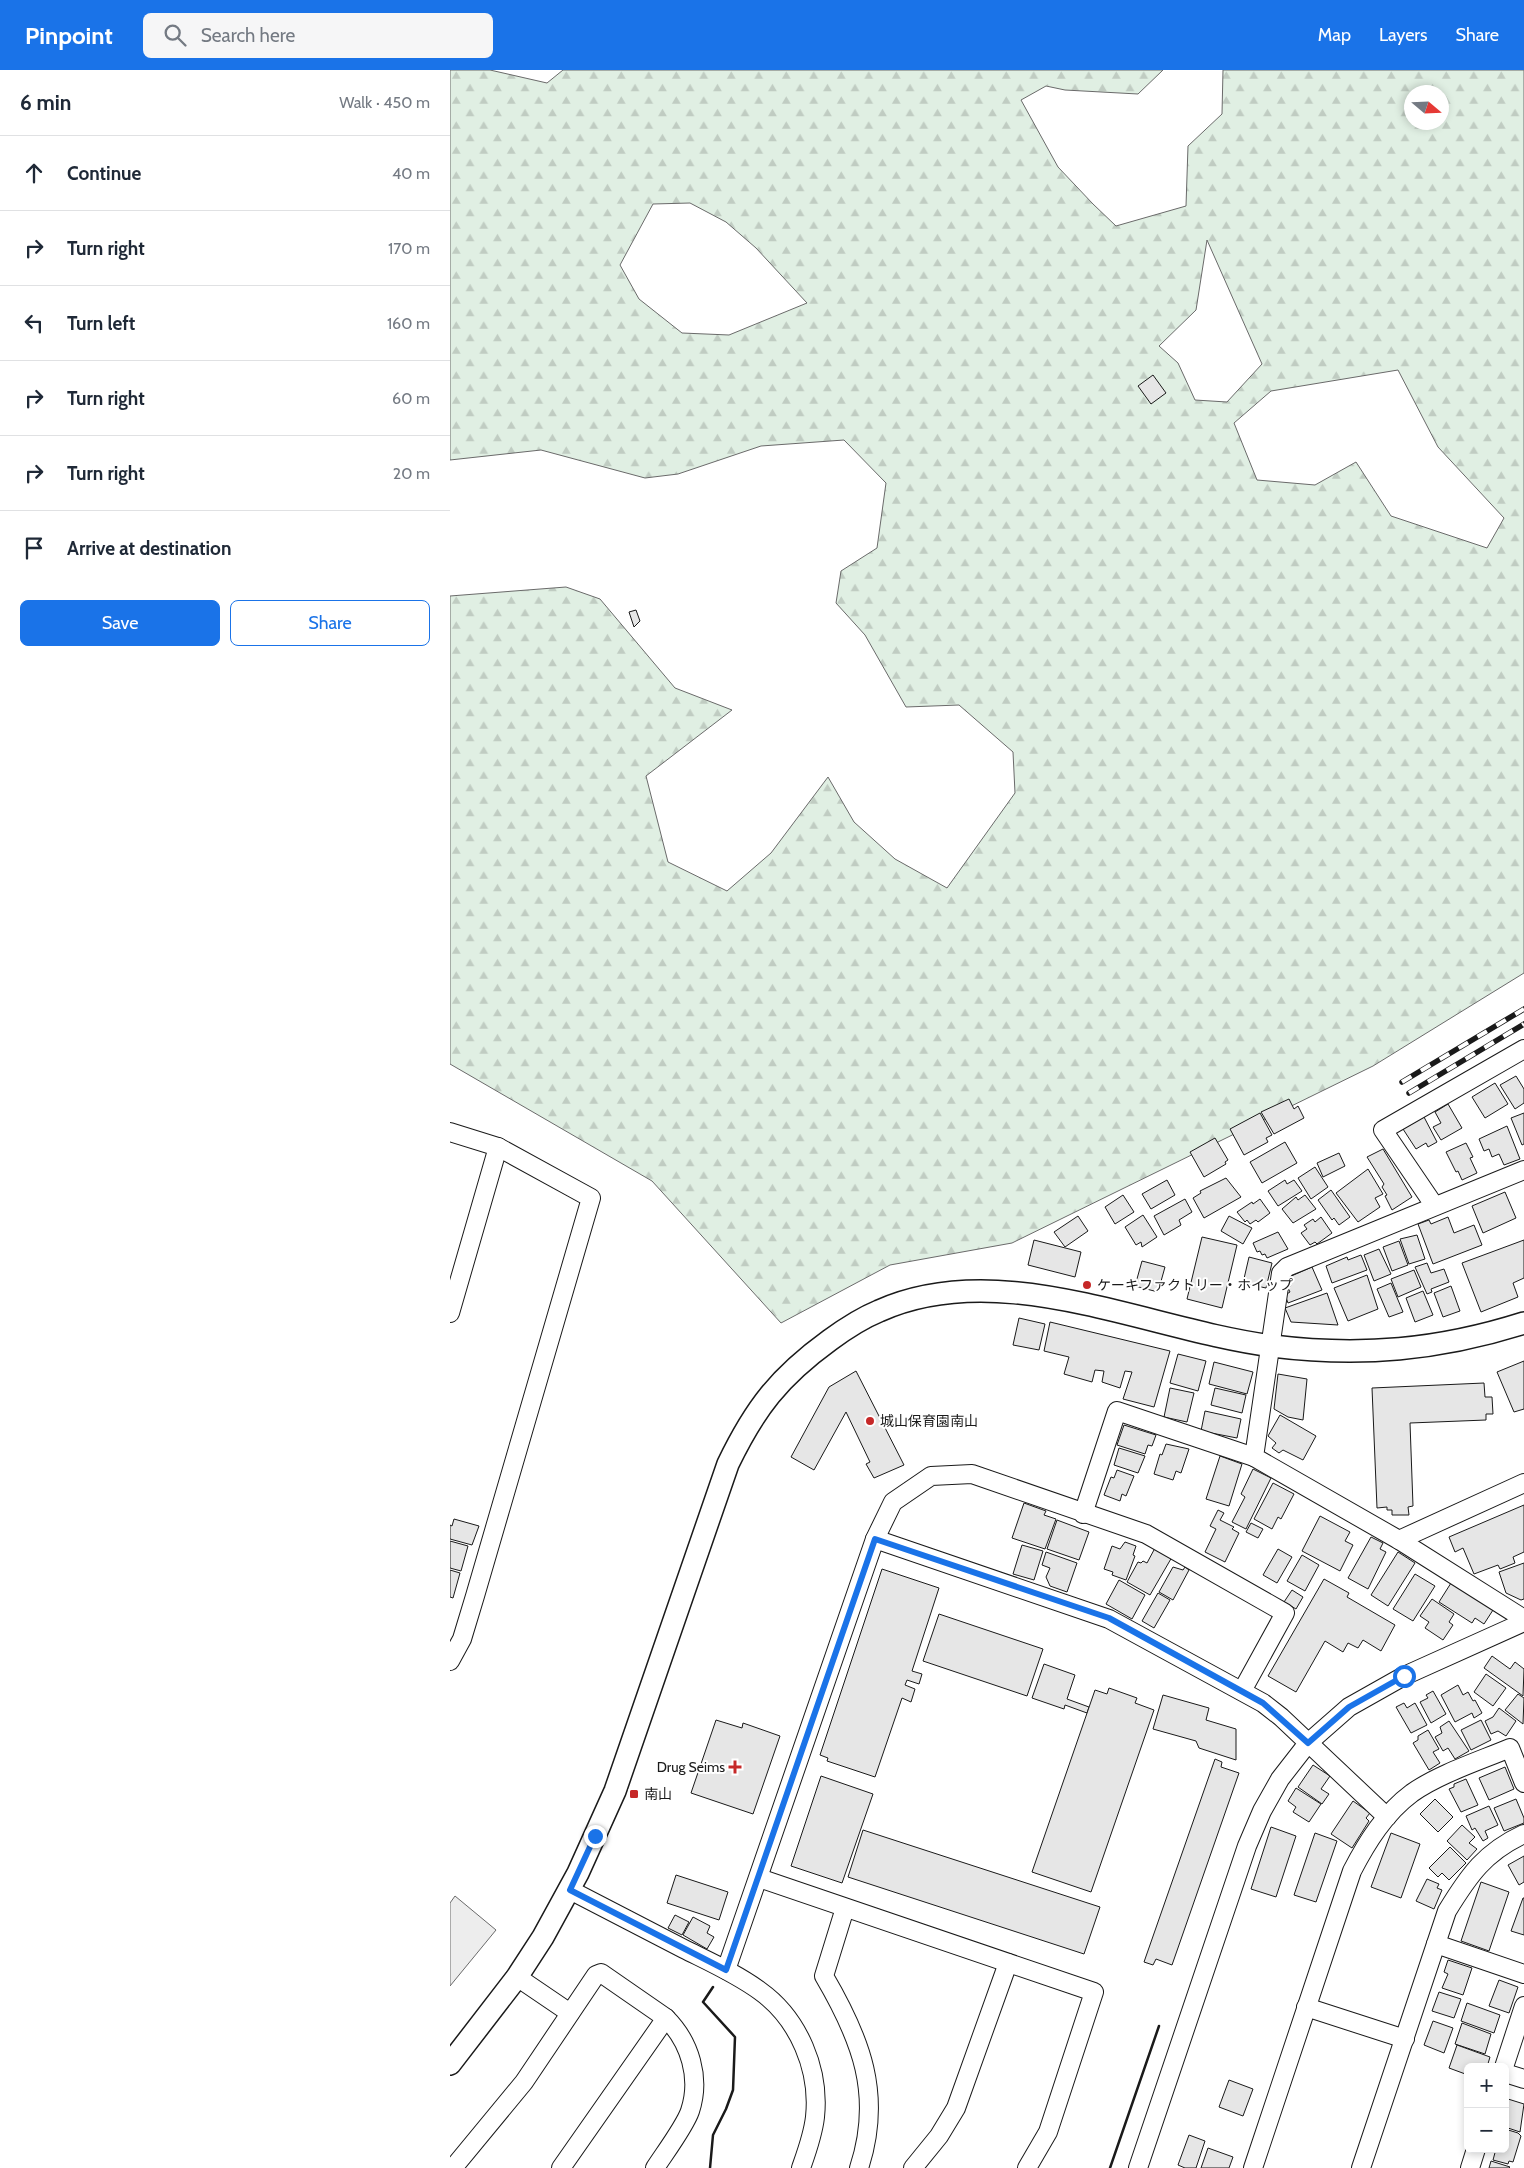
<!DOCTYPE html>
<html lang="en">
<head>
<meta charset="utf-8">
<style>
  :root { --surface:#fff; --page:#f6f6f7; --text:#1f2937; --muted:#747a83; --line:#e0e1e3; --accent:#1a73e8 }
  body { margin:0; font-family:Cabin,"Noto Sans JP",sans-serif; background:var(--page); color:var(--text) }
  .controls { position:absolute; right:15px; bottom:15px; display:grid; overflow:hidden; border-radius:8px; box-shadow:0 2px 8px #0003 }
  .controls button { width:45px; height:45px; display:grid; place-items:center; padding:0; border:0; border-bottom:1px solid var(--line); background:var(--surface); color:var(--text); font:25px sans-serif }
  .compass { position:absolute; left:954px; top:15px; width:45px; height:45px; border-radius:50%; background:var(--surface); box-shadow:0 2px 8px #0003; rotate:109deg }
  .stop { position:absolute; width:15px; height:15px; margin:-11px; border:4px solid #1a73e8; border-radius:50%; background:#fff }
  .stop.end { background:#1a73e8; border-color:#fff; box-shadow:0 1px 5px #0008 }
  .list { margin:0; padding:0; list-style:none }
  h2 { display:flex; justify-content:space-between; align-items:center; height:65px; margin:0; padding:0 20px; font-size:21px }
  h2 small { font-size:16px; font-weight:400; color:var(--muted) }
  .list li { display:grid; grid-template-columns:32px 1fr auto; gap:15px; align-items:center; box-sizing:border-box; height:75px; padding:0 20px; border-top:1px solid var(--line) }
  .list b { display:block; font-size:19px; white-space:nowrap }
  .list em { font-size:16px; font-style:normal; color:var(--muted) }
  .actions { display:flex; gap:10px; padding:15px 20px }
  .actions a { flex:1; padding:11px 0; border:1px solid var(--accent); border-radius:8px; text-align:center; font-size:18px; color:var(--accent) }
  .actions .main { background:var(--accent); color:#fff }
  .icon { flex:none; width:28px; height:28px; fill:none; stroke:currentColor; stroke-width:2; stroke-linecap:round; stroke-linejoin:round }
  .map { position:relative; flex:none; width:1074px; height:2098px; overflow:hidden }
  header { display:flex; align-items:center; gap:30px; box-sizing:border-box; height:70px; padding:0 25px; background:var(--accent); color:#fff }
  header strong { font-size:24px }
  nav { display:flex; gap:28px; margin-inline-start:auto; font-size:18px }
  .search { width:350px; height:45px; background:var(--page); display:flex; align-items:center; gap:12px; box-sizing:border-box; padding:0 18px; border-radius:8px; color:var(--muted); font-size:19px }
  main { display:flex }
  aside { flex:1; background:var(--surface) }
  .map>svg:first-child { display:block }
  .forest { fill:url(#forest-firs); stroke:#6a6a6a; fill-rule:evenodd }
  .parking { fill:#ededed; stroke:#6a6a6a }
  .building { fill:#e6e6e6; stroke:#1a1a1a }
  .lines { fill:none; stroke-linecap:round; stroke-linejoin:round }
  .minor-casing { stroke:#1a1a1a; stroke-width:20 }
  .tertiary-casing { stroke:#1a1a1a; stroke-width:24 }
  .minor { stroke:#fff; stroke-width:18 }
  .tertiary { stroke:#fff; stroke-width:21 }
  .rail-casing { stroke:#1a1a1a; stroke-width:5.5 }
  .rail { stroke:#fff; stroke-width:4; stroke-dasharray:11; stroke-linecap:butt }
  .wall { stroke:#1a1a1a; stroke-width:2.5 }
  .route { stroke:#1a73e8; stroke-width:6 }
  .poi-dot { fill:#c62828; stroke:#fff; stroke-width:2 }
  .labels { text-anchor:middle; stroke-width:4; stroke-linejoin:round; paint-order:stroke }
  .poi-label { font-size:14px; fill:#1a1a1a; stroke:#fff; text-anchor:start }
</style>
</head>
<body>
<header>
<strong>Pinpoint</strong>
<div class="search"><svg class="icon" aria-label="search" viewBox="0 0 24 24"><circle cx="10" cy="10" r="6"/><path d="M15 15l6 6"/></svg>Search here</div>
<nav><a>Map</a><a>Layers</a><a>Share</a></nav>
</header>
<main>
<aside>
<h2>6 min<small>Walk · 450 m</small></h2>
<ul class="list">
<li><svg class="icon" aria-label="ahead" viewBox="0 0 24 24"><path d="M12 20V5M6 11l6-6 6 6"/></svg><div><b>Continue</b></div><em>40 m</em></li>
<li><svg class="icon" aria-label="right" viewBox="0 0 24 24"><path d="M7 20v-9h11M14 6l5 5-5 5"/></svg><div><b>Turn right</b></div><em>170 m</em></li>
<li><svg class="icon" aria-label="left" viewBox="0 0 24 24"><path d="M17 20v-9H6M10 6l-5 5 5 5"/></svg><div><b>Turn left</b></div><em>160 m</em></li>
<li><svg class="icon" aria-label="right" viewBox="0 0 24 24"><path d="M7 20v-9h11M14 6l5 5-5 5"/></svg><div><b>Turn right</b></div><em>60 m</em></li>
<li><svg class="icon" aria-label="right" viewBox="0 0 24 24"><path d="M7 20v-9h11M14 6l5 5-5 5"/></svg><div><b>Turn right</b></div><em>20 m</em></li>
<li><svg class="icon" aria-label="arrive" viewBox="0 0 24 24"><path d="M6 21V4h12l-3 4 3 4H6"/></svg><div><b>Arrive at destination</b></div></li>
</ul>
<div class="actions"><a class="main">Save</a><a>Share</a></div>
</aside>
<div class="map">
<svg width="1074" height="2098" viewBox="0 0 1074 2098">
  <defs>
    <pattern id="forest-firs" width="22" height="20" patternUnits="userSpaceOnUse" patternTransform="scale(1.25)"><rect width="22" height="20" fill="#e0efe3"/><path d="M5 1l3.5 6h-7zM16 11l3.5 6h-7z" fill="#c0ccc2"/></pattern>
  </defs>
  <rect width="100%" height="100%" fill="#fff"/>
  <path class="forest" d="M0,0H40L97,13L113,0H713L688,24L615,20L596,16L571,30L608,97L643,134L666,156L736,136L738,76L772,44L773,0H1074V903L923,996L562,1173L440,1195L331,1253L202,1111L0,994V526L116,517L150,529L225,618L282,640L196,706L218,792L277,821L321,783L378,707L404,752L445,789L497,818L565,723L563,682L509,635L456,637L415,565L386,533L391,501L427,478L436,413L394,370L311,376L228,404L195,408L91,380L0,390ZM962,22H992V52H962ZM240,133L276,152L306,178L357,233L279,265L232,263L189,229L170,195L203,134ZM757,170L812,294L777,332L745,330L728,293L709,276L746,240ZM948,300L988,377L1054,448L1037,478L941,446L906,392L865,415L807,410L784,353L821,321Z"/>
  <polygon class="parking" points="5,1826 46,1860 0,1916 0,1833"/>
  <g class="building">
    <polygon points="703,305 716,323 701,334 688,316"/>
    <polygon points="186,540 190,551 184,557 179,542"/>
    <polygon points="1066,1006 1074,1019 1074,1033 1065,1039 1050,1015"/>
    <polygon points="1045,1013 1058,1034 1035,1048 1022,1027"/>
    <polygon points="839,1029 844,1039 848,1036 854,1048 824,1064 811,1042"/>
    <polygon points="998,1034 1012,1058 991,1070 983,1057 991,1053 985,1042"/>
    <polygon points="810,1043 822,1065 816,1068 818,1072 794,1085 780,1059"/>
    <polygon points="1074,1043 1074,1074 1072,1075 1061,1048"/>
    <polygon points="974,1047 987,1072 978,1077 976,1073 966,1079 953,1059"/>
    <polygon points="1057,1056 1070,1089 1054,1095 1049,1084 1042,1087 1039,1079 1034,1081 1029,1069"/>
    <polygon points="765,1068 778,1090 775,1092 776,1094 754,1107 740,1082"/>
    <polygon points="835,1072 847,1093 812,1113 800,1092"/>
    <polygon points="1016,1073 1023,1087 1020,1088 1027,1103 1012,1110 1008,1101 1006,1102 996,1082"/>
    <polygon points="933,1079 962,1127 942,1140 935,1126 937,1125 932,1117 934,1114 917,1087"/>
    <polygon points="889,1083 895,1096 873,1107 867,1093"/>
    <polygon points="865,1097 878,1117 861,1129 848,1108"/>
    <polygon points="918,1099 933,1124 925,1128 930,1137 908,1152 886,1123"/>
    <polygon points="776,1108 791,1127 754,1148 743,1128 751,1123 750,1121"/>
    <polygon points="717,1110 725,1125 701,1139 692,1124"/>
    <polygon points="835,1110 837,1114 844,1110 852,1121 828,1136 818,1121"/>
    <polygon points="881,1120 900,1147 889,1155 884,1148 882,1150 868,1130"/>
    <polygon points="1055,1122 1066,1148 1033,1163 1022,1136"/>
    <polygon points="673,1125 684,1142 665,1154 655,1137"/>
    <polygon points="855,1125 866,1139 843,1153 832,1139 846,1127 848,1130"/>
    <polygon points="735,1129 742,1142 729,1150 731,1155 714,1165 704,1146"/>
    <polygon points="810,1129 820,1143 808,1152 806,1150 800,1154 797,1150 795,1152 787,1142 802,1132 803,1134"/>
    <polygon points="693,1145 707,1167 692,1177 691,1172 686,1175 675,1157"/>
    <polygon points="628,1146 638,1161 615,1177 604,1162"/>
    <polygon points="779,1146 802,1158 793,1174 771,1161"/>
    <polygon points="871,1147 882,1163 867,1174 865,1172 860,1175 851,1163 857,1159 854,1155 863,1149 865,1152"/>
    <polygon points="998,1147 1004,1163 1024,1155 1032,1175 983,1194 968,1154 979,1150 981,1154"/>
    <polygon points="828,1162 838,1179 817,1188 815,1184 812,1185 810,1181 807,1182 803,1173"/>
    <polygon points="967,1165 975,1189 959,1194 950,1169"/>
    <polygon points="752,1167 787,1175 772,1238 737,1229"/>
    <polygon points="584,1170 631,1182 625,1207 578,1195"/>
    <polygon points="1074,1170 1074,1208 1063,1213 1068,1227 1031,1242 1012,1193"/>
    <polygon points="949,1171 958,1195 942,1201 933,1177"/>
    <polygon points="929,1179 941,1204 924,1211 914,1185"/>
    <polygon points="911,1185 917,1200 882,1213 876,1196 897,1187 898,1190"/>
    <polygon points="799,1187 822,1193 816,1218 793,1213"/>
    <polygon points="692,1191 715,1197 708,1222 685,1216"/>
    <polygon points="977,1193 981,1203 994,1199 999,1212 981,1219 982,1222 977,1224 965,1197"/>
    <polygon points="862,1197 872,1220 838,1233 835,1225 840,1222 838,1218 841,1216 838,1212 839,1207"/>
    <polygon points="964,1200 971,1217 948,1227 941,1209"/>
    <polygon points="917,1205 928,1239 898,1251 884,1218"/>
    <polygon points="941,1213 953,1242 939,1247 927,1219"/>
    <polygon points="1001,1216 1010,1241 993,1247 984,1223"/>
    <polygon points="973,1221 983,1245 965,1252 956,1228"/>
    <polygon points="877,1223 888,1255 841,1252 835,1238"/>
    <polygon points="569,1248 595,1254 589,1280 563,1275"/>
    <polygon points="600,1252 720,1281 704,1337 673,1329 682,1302 675,1301 670,1318 652,1312 654,1301 645,1300 642,1312 614,1304 619,1287 594,1281"/>
    <polygon points="728,1284 756,1291 748,1321 720,1313"/>
    <polygon points="1074,1291 1074,1339 1064,1342 1047,1302"/>
    <polygon points="764,1292 803,1302 797,1324 759,1314"/>
    <polygon points="406,1301 454,1395 424,1408 416,1394 420,1392 396,1342 364,1400 341,1387 379,1317"/>
    <polygon points="828,1304 857,1309 853,1350 838,1347 824,1339"/>
    <polygon points="1034,1313 1035,1327 1042,1327 1043,1344 1036,1344 1036,1350 960,1353 963,1436 958,1437 959,1445 942,1445 942,1440 937,1440 937,1437 927,1438 922,1318"/>
    <polygon points="720,1318 744,1323 737,1352 714,1347"/>
    <polygon points="765,1318 796,1325 792,1343 761,1335"/>
    <polygon points="755,1341 791,1349 787,1368 751,1361"/>
    <polygon points="830,1345 866,1366 853,1390 833,1380 829,1383 822,1378 826,1373 818,1366"/>
    <polygon points="674,1355 706,1365 702,1376 698,1375 695,1384 667,1375"/>
    <polygon points="716,1374 739,1379 731,1403 726,1401 723,1410 704,1404 710,1384 712,1385"/>
    <polygon points="669,1378 695,1386 688,1403 664,1395"/>
    <polygon points="770,1386 792,1394 779,1436 756,1429"/>
    <polygon points="803,1399 821,1408 796,1459 782,1452 795,1427 791,1424"/>
    <polygon points="667,1400 684,1406 676,1426 672,1424 670,1431 654,1425 661,1407 664,1408"/>
    <polygon points="823,1413 844,1424 831,1449 828,1447 822,1459 804,1449"/>
    <polygon points="574,1433 596,1441 594,1445 606,1449 595,1479 562,1468"/>
    <polygon points="1074,1435 1074,1482 1063,1487 1065,1493 1050,1499 1048,1495 1024,1504 1013,1478 1005,1482 999,1467"/>
    <polygon points="768,1440 774,1443 770,1450 784,1457 782,1459 789,1463 775,1492 755,1482 766,1459 760,1456"/>
    <polygon points="870,1446 900,1462 895,1471 903,1475 890,1501 852,1481"/>
    <polygon points="4,1449 29,1456 22,1475 0,1469 0,1455 2,1456"/>
    <polygon points="607,1450 639,1462 629,1490 597,1479"/>
    <polygon points="801,1453 813,1459 808,1468 796,1462"/>
    <polygon points="921,1467 933,1473 930,1479 936,1482 918,1519 898,1508"/>
    <polygon points="0,1471 18,1476 11,1501 0,1498"/>
    <polygon points="675,1472 686,1476 683,1485 685,1486 676,1510 662,1505 663,1502 654,1499 662,1476 670,1479"/>
    <polygon points="572,1475 593,1481 584,1510 563,1504"/>
    <polygon points="705,1478 722,1487 700,1525 677,1512 688,1492 691,1493 693,1491 697,1493"/>
    <polygon points="828,1479 842,1487 827,1513 813,1505"/>
    <polygon points="596,1482 627,1493 617,1522 600,1516 596,1507 600,1498 592,1495"/>
    <polygon points="948,1482 965,1493 938,1536 921,1525"/>
    <polygon points="852,1485 869,1495 855,1521 837,1511"/>
    <polygon points="1074,1493 1074,1529 1071,1530 1056,1523 1049,1502"/>
    <polygon points="723,1497 733,1500 735,1497 739,1500 723,1530 709,1522"/>
    <polygon points="432,1499 489,1518 462,1601 472,1604 469,1614 457,1610 455,1615 465,1619 461,1632 452,1628 425,1707 377,1691 378,1688 370,1685"/>
    <polygon points="0,1500 10,1503 3,1528 0,1527"/>
    <polygon points="965,1504 985,1516 963,1551 943,1539"/>
    <polygon points="874,1509 899,1523 897,1527 945,1555 931,1581 913,1570 908,1578 898,1573 893,1582 875,1571 846,1622 818,1606"/>
    <polygon points="669,1510 695,1525 682,1549 656,1534"/>
    <polygon points="1001,1513 1043,1540 1034,1554 1025,1548 1022,1553 989,1532"/>
    <polygon points="842,1520 853,1527 846,1539 834,1532"/>
    <polygon points="708,1523 720,1530 704,1558 692,1551"/>
    <polygon points="982,1529 1004,1544 999,1552 1003,1555 993,1570 975,1558 979,1552 970,1546"/>
    <polygon points="489,1544 593,1579 577,1626 473,1591"/>
    <polygon points="1042,1586 1060,1599 1065,1592 1074,1599 1073,1626 1034,1598"/>
    <polygon points="594,1594 625,1605 617,1629 639,1637 637,1643 615,1635 614,1639 582,1628"/>
    <polygon points="1036,1604 1056,1618 1043,1636 1024,1622"/>
    <polygon points="1008,1615 1013,1625 1018,1622 1023,1631 1025,1630 1032,1643 1024,1648 1022,1643 1005,1652 991,1625"/>
    <polygon points="659,1618 687,1628 685,1633 704,1640 641,1822 582,1802 645,1620 657,1624"/>
    <polygon points="983,1621 996,1644 981,1653 970,1632 978,1628 976,1625"/>
    <polygon points="1068,1624 1074,1628 1073,1654 1055,1640"/>
    <polygon points="713,1625 759,1638 756,1650 786,1659 786,1690 749,1678 746,1671 703,1659"/>
    <polygon points="954,1633 957,1638 965,1633 977,1655 961,1663 946,1637"/>
    <polygon points="1049,1638 1066,1651 1056,1666 1048,1661 1041,1664 1035,1651 1043,1647"/>
    <polygon points="266,1650 292,1658 293,1653 330,1666 303,1744 241,1723"/>
    <polygon points="1031,1650 1041,1670 1021,1680 1011,1660"/>
    <polygon points="999,1651 1019,1681 1005,1689 998,1678 993,1681 985,1667 992,1663 990,1657"/>
    <polygon points="978,1660 989,1679 983,1682 990,1693 979,1700 963,1673 968,1670 968,1666"/>
    <polygon points="765,1689 772,1692 771,1697 789,1703 722,1895 706,1889 703,1895 694,1892"/>
    <polygon points="863,1695 880,1706 871,1719 879,1724 872,1734 848,1717"/>
    <polygon points="1055,1697 1064,1719 1039,1730 1029,1708"/>
    <polygon points="371,1706 423,1724 392,1813 341,1796"/>
    <polygon points="1016,1709 1028,1735 1011,1742 999,1719 1004,1717 1004,1714"/>
    <polygon points="846,1718 871,1734 859,1752 843,1742 846,1737 838,1731"/>
    <polygon points="985,1729 1003,1747 988,1762 970,1744"/>
    <polygon points="1066,1729 1074,1748 1074,1753 1054,1761 1044,1738"/>
    <polygon points="903,1731 920,1743 916,1748 919,1751 902,1778 881,1764"/>
    <polygon points="1039,1736 1048,1755 1035,1761 1038,1768 1033,1771 1025,1758 1022,1760 1016,1746"/>
    <polygon points="1012,1755 1025,1767 1019,1773 1027,1779 1017,1790 997,1771"/>
    <polygon points="821,1757 846,1766 826,1827 801,1819"/>
    <polygon points="413,1760 650,1837 634,1884 398,1807"/>
    <polygon points="865,1763 887,1771 866,1832 844,1825"/>
    <polygon points="941,1763 970,1774 951,1828 921,1817"/>
    <polygon points="1000,1777 1016,1793 999,1810 992,1803 988,1807 979,1798"/>
    <polygon points="1074,1786 1074,1812 1069,1815 1058,1795"/>
    <polygon points="226,1805 278,1822 269,1850 217,1833"/>
    <polygon points="977,1809 989,1814 987,1818 992,1820 984,1839 966,1831"/>
    <polygon points="1031,1812 1059,1822 1039,1881 1011,1871"/>
    <polygon points="1073,1828 1074,1828 1074,1865 1061,1861"/>
    <polygon points="225,1845 239,1852 232,1865 218,1858"/>
    <polygon points="243,1847 260,1856 257,1863 264,1867 257,1879 233,1865"/>
    <polygon points="998,1890 1022,1898 1013,1925 992,1918 998,1904 994,1902"/>
    <polygon points="1049,1910 1068,1917 1059,1943 1039,1936"/>
    <polygon points="989,1922 1011,1929 1004,1948 982,1941"/>
    <polygon points="1017,1933 1050,1945 1044,1963 1011,1951"/>
    <polygon points="983,1951 1003,1958 994,1983 974,1975"/>
    <polygon points="1012,1953 1041,1964 1035,1984 1005,1974"/>
    <polygon points="1007,1975 1040,1987 1037,1997 1018,1997 1018,2005 999,1998"/>
    <polygon points="779,2010 803,2019 793,2046 769,2037"/>
    <polygon points="1058,2029 1074,2034 1070,2062 1055,2057 1055,2036"/>
    <polygon points="1055,2059 1068,2063 1071,2066 1063,2092 1059,2091 1058,2094 1043,2090 1046,2079 1055,2079"/>
    <polygon points="739,2065 755,2071 746,2098 735,2098 728,2095"/>
    <polygon points="758,2078 783,2087 779,2098 751,2098"/>
    <polygon points="1041,2091 1060,2097 1059,2098 1039,2098"/>
  </g>
  <g class="lines">
    <g class="minor-casing">
      <g id="minor">
        <polyline points="0,1062 48,1077 141,1128 25,1526 12,1569 0,1591"/>
        <polyline points="1074,1100 837,1197 831,1203 804,1387 949,1470 1074,1549"/>
        <polyline points="984,1135 933,1060 1074,979"/>
        <polyline points="0,1243 48,1077"/>
        <polyline points="633,1444 667,1341 804,1387"/>
        <polyline points="425,1469 659,1549 813,1633 831,1647 937,1747"/>
        <polyline points="949,1470 1074,1413"/>
        <polyline points="309,1808 644,1922 598,2062 577,2098"/>
        <path d="M120,1820C158,1840 196,1859 234,1879C260,1892 287,1904 310,1921C349,1949 370,2000 365,2047C363,2065 357,2081 351,2098"/>
        <path d="M395,1838L374,1906C411,1969 433,2025 409,2098"/>
        <polyline points="986,1874 1074,1904"/>
        <polyline points="276,1900 425,1469 443,1432 481,1406 522,1404 696,1464 835,1543 792,1621"/>
        <polyline points="67,1907 120,1943"/>
        <polyline points="856,1937 955,1969"/>
        <polyline points="1054,1997 1074,1936"/>
        <polyline points="1055,2003 1074,2009"/>
        <path d="M3,2098L74,2012L146,1905L151,1903L216,1948C240,1972 251,2008 240,2041C235,2056 214,2084 205,2098"/>
        <polyline points="111,2098 216,1948"/>
        <polyline points="463,2098 489,2066 506,2038 558,1893"/>
        <polyline points="688,2098 797,1776 812,1741 830,1709 858,1673 899,1637 954,1606 1074,1552"/>
        <path d="M803,2098L902,1801C917,1772 935,1743 962,1723C989,1704 1029,1691 1060,1678L1074,1713"/>
        <path d="M911,2098L997,1841C1019,1805 1035,1782 1074,1764"/>
        <polyline points="1020,2098 1026,2079"/>
      </g>
    </g>
    <g class="tertiary-casing">
      <path id="tertiary" d="M0,1994L67,1907L93,1867L128,1803L165,1721L278,1394C305,1338 329,1307 380,1270C395,1259 412,1248 429,1241C551,1186 698,1260 822,1276C911,1287 989,1280 1074,1253"/>
    </g>
    <use href="#minor" class="minor"/>
    <use href="#tertiary" class="tertiary"/>
    <g class="rail-casing">
      <g id="rail">
        <polyline points="952,1012 1074,939"/>
        <polyline points="959,1023 1074,954"/>
      </g>
    </g>
    <use href="#rail" class="rail"/>
    <g class="wall">
      <polyline points="260,2098 263,2065 276,2039 283,2020 285,1967 253,1932 263,1917"/>
      <polyline points="660,2098 709,1956"/>
    </g>
  </g>
  <g class="lines">
    <polyline class="route" points="145,1766 120,1820 276,1900 425,1469 659,1548 813,1633 858,1673 899,1637 954,1606"/>
  </g>
  <g class="poi-dot">
    <circle cx="637" cy="1215" r="5"/>
    <circle cx="420" cy="1351" r="5"/>
    <path d="M282.5 1689.5h5v5h5v5h-5v5h-5v-5h-5v-5h5z"/>
    <rect x="179" y="1719" width="10" height="10" rx="2.5"/>
  </g>
  <g class="labels">
    <g class="poi-label">
      <text x="647" y="1220">ケーキファクトリー・ホイップ</text>
      <text x="430" y="1356">城山保育園南山</text>
      <text x="275" y="1702" text-anchor="end">Drug Seims</text>
      <text x="194" y="1729">南山</text>
    </g>
  </g>
</svg>
<div class="controls">
<button>+</button>
<button>−</button>
</div>
<svg class="compass" viewBox="-18 -18 36 36"><path d="M0-13l5 13h-10z" fill="#e53935"/><path d="M0 13l5-13h-10z" fill="#747a83"/></svg>
<div class="stop" style="left:954px;top:1606px"></div>
<div class="stop end" style="left:145px;top:1766px"></div>
</div>
</main>
</body>
</html>
